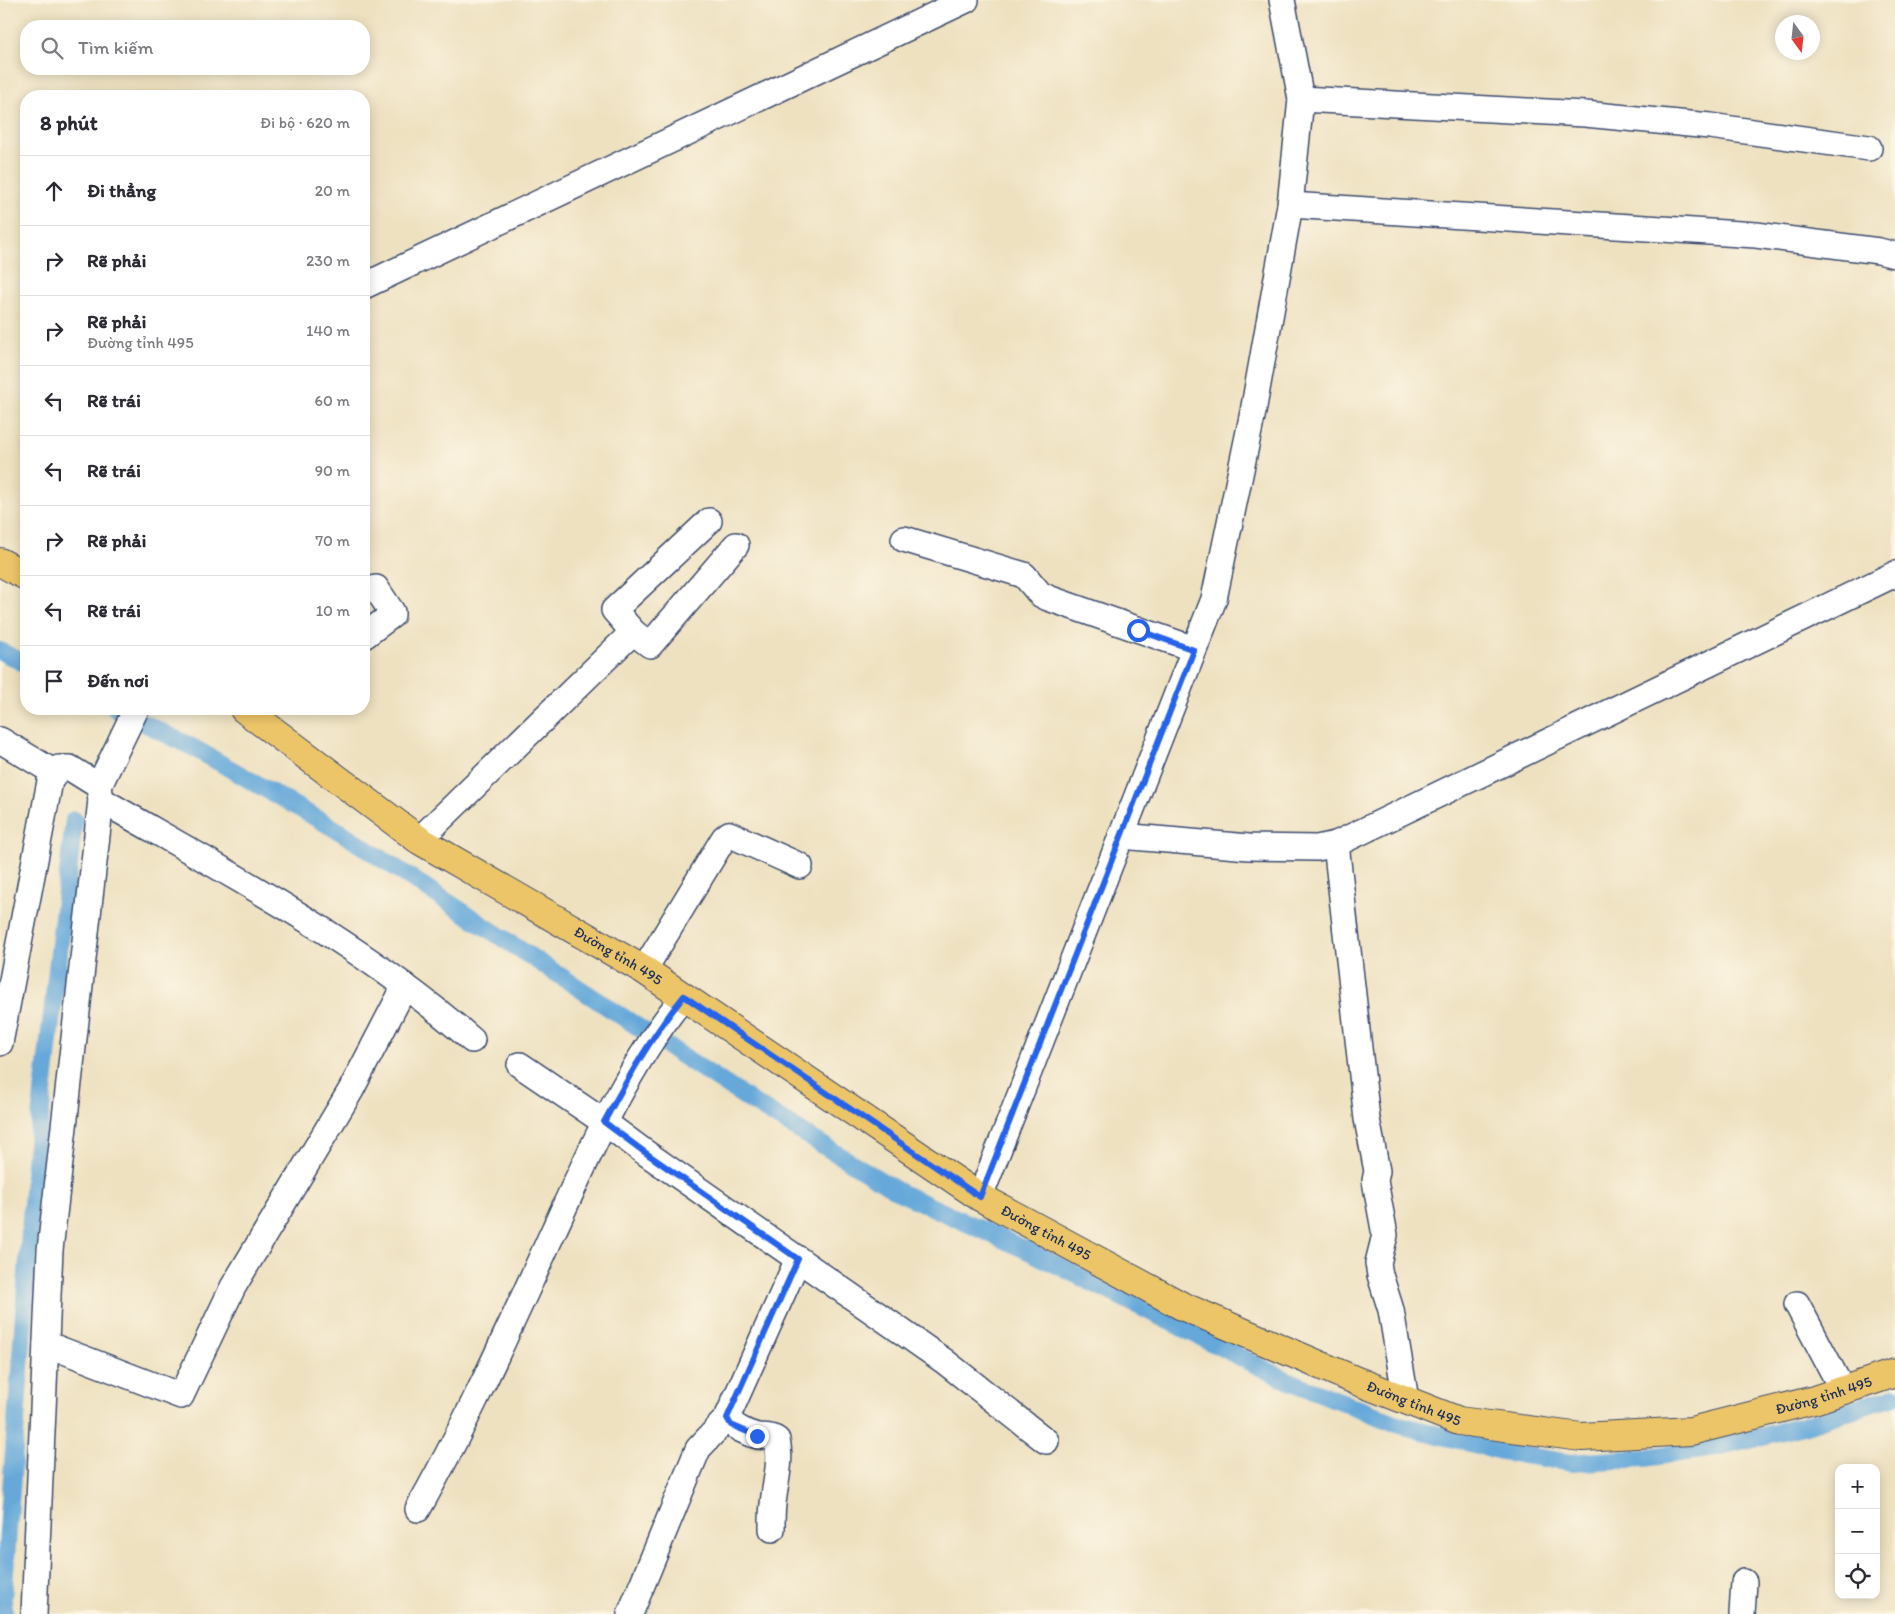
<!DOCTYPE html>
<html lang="vi">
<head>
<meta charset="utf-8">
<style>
  :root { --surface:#fff; --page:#f7f7f7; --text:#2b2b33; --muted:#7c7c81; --line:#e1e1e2 }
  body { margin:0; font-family:Itim,sans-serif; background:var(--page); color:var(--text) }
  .controls { position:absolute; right:15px; bottom:15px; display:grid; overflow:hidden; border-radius:10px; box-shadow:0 2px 12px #0003 }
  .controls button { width:45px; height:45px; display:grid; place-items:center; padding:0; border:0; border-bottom:1px solid var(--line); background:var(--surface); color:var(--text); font:25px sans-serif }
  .compass { position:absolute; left:1775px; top:15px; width:45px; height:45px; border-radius:50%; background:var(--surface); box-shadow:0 2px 12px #0003; rotate:165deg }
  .stop { position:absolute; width:15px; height:15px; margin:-11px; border:4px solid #2563eb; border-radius:50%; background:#fff }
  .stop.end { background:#2563eb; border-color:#fff; box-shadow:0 1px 5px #0008 }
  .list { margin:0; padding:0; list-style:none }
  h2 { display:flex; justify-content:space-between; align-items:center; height:65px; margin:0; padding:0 20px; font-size:21px }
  h2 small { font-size:16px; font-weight:400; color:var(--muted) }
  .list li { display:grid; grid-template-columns:32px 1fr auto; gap:15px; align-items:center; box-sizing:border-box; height:70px; padding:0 20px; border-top:1px solid var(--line) }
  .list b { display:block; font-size:19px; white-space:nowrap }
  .list p { margin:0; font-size:16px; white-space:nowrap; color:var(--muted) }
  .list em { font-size:16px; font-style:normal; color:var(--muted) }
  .icon { flex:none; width:28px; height:28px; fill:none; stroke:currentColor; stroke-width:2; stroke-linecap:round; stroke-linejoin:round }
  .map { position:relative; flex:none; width:1895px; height:1614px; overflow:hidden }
  .search { position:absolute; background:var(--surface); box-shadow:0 2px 12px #0003; left:20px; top:20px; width:350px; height:55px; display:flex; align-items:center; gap:12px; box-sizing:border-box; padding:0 18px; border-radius:20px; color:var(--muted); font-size:19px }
  .panel { position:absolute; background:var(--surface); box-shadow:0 2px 12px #0003; left:20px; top:90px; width:350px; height:625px; border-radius:20px }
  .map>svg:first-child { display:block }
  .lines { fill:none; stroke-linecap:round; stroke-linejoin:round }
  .canal { stroke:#65a8d9; stroke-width:18 }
  .minor-casing { stroke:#3b4a6d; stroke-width:28 }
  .major-casing { stroke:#3b4a6d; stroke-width:30 }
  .minor { stroke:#fff; stroke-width:25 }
  .major { stroke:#edc569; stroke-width:28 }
  .route { stroke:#2563eb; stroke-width:6 }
  .labels { text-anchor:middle; stroke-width:5; stroke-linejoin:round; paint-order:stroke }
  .street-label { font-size:15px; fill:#1b2f5e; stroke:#fcf5e5 }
</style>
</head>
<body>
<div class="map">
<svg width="1895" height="1614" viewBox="0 0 1895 1614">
  <rect width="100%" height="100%" fill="#fcf5e5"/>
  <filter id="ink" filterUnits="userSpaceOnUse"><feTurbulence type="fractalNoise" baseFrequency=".02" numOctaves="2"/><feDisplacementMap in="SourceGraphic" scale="10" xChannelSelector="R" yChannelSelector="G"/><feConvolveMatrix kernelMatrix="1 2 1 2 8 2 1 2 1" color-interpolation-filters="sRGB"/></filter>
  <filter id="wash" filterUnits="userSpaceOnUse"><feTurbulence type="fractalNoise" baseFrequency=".0096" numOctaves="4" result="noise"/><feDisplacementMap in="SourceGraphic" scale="20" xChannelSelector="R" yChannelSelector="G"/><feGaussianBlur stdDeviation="1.12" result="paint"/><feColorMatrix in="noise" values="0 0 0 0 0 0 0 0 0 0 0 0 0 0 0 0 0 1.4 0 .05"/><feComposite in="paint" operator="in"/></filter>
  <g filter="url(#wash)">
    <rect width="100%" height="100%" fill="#eee1c0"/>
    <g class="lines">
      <g class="canal">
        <polyline points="0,651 26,664"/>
        <polyline points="116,709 119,711"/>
        <polyline points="144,723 194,748 344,834 757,1105 901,1193 1035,1254 1282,1378 1400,1425 1501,1451 1571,1463 1644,1458 1707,1449 1800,1427 1895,1396"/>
        <polyline points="4,1614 3,1600 35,1163 74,820"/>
      </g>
    </g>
  </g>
  <g filter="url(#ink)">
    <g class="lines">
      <g class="minor-casing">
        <g id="minor">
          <polyline points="1301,99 1585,114 1710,126 1869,148"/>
          <polyline points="1290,205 1756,235 1879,251 1895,255"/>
          <polyline points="364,286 966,0"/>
          <polyline points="709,521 614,610 633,632 650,645 736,545"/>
          <polyline points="904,539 1024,575 1040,594 1048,598 1194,649"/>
          <polyline points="364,636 392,615 392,612 376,588"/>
          <polyline points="0,740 55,773"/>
          <path d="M101,800C226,872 363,944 472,1040"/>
          <polyline points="1121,836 1249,847 1317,848 1336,844 1895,574"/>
          <polyline points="419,840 633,632"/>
          <polyline points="1336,844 1367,1119 1377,1171 1375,1181 1385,1235 1378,1263 1380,1275 1391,1310 1406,1400"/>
          <polyline points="644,970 724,838 729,834 800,866"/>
          <polyline points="0,1043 50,781 59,768 70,768 99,786 136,709"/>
          <polyline points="520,1065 604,1122 643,1151 944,1361 1046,1441"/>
          <polyline points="980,1197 1214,599 1253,412 1290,205 1301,99 1282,0"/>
          <polyline points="1797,1304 1843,1391"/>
          <polyline points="46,1344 181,1396 233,1287 351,1090 405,986"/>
          <path d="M727,1418C733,1427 748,1434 758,1436C766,1437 770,1435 777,1440C782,1461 775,1483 773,1504C772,1512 772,1521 772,1529"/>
          <path d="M418,1509C469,1419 511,1324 554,1230C591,1149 627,1067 684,996"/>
          <polyline points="34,1614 50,1250 101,800 99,786"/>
          <polyline points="630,1614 698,1449 727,1418 798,1259"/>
          <polyline points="1742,1614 1744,1582"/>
        </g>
      </g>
      <g class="major-casing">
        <g id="major">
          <polyline points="0,562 26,576"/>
          <path id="s1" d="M244,709L419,840L644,970L980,1197L1182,1306L1357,1381L1459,1421L1581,1437L1691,1431L1814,1400L1895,1373"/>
        </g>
      </g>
      <use href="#minor" class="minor"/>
      <use href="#major" class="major"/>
    </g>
  </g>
  <g class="lines" filter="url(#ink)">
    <path class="route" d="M757,1436L731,1425L727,1418L798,1259L643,1151L604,1122C628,1078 652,1035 684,996L980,1197L1194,650L1138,630"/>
  </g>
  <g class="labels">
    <g class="street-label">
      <text dy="5" stroke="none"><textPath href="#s1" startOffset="449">Đường tỉnh 495</textPath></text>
      <text dy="5" stroke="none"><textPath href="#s1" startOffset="959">Đường tỉnh 495</textPath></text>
      <text dy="5" stroke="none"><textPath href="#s1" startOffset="1784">Đường tỉnh 495</textPath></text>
      <text dy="5" stroke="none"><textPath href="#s1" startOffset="1365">Đường tỉnh 495</textPath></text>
    </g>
  </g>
</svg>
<div class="controls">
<button>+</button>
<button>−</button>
<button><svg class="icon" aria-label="locate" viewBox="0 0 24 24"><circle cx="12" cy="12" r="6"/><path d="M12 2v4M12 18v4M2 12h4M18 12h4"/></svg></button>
</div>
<svg class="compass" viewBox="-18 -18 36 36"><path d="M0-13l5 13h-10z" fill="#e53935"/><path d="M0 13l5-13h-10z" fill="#7c7c81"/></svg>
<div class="stop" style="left:1138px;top:630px"></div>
<div class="stop end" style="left:757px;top:1436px"></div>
<div class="search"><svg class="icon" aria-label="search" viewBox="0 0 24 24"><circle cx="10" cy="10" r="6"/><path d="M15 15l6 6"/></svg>Tìm kiếm</div>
<section class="panel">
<h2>8 phút<small>Đi bộ · 620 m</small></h2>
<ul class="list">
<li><svg class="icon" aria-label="ahead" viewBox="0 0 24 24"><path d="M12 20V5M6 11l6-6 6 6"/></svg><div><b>Đi thẳng</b></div><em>20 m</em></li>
<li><svg class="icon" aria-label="right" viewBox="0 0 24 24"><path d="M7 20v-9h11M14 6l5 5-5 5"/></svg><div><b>Rẽ phải</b></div><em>230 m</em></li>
<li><svg class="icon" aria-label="right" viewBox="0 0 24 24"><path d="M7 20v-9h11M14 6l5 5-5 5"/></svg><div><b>Rẽ phải</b><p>Đường tỉnh 495</p></div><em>140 m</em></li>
<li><svg class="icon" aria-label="left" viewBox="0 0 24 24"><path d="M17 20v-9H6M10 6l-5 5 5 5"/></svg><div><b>Rẽ trái</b></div><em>60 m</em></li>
<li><svg class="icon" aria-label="left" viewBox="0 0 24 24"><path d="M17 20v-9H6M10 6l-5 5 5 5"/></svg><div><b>Rẽ trái</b></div><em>90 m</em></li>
<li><svg class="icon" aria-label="right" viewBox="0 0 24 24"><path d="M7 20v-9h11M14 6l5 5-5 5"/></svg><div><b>Rẽ phải</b></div><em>70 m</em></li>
<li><svg class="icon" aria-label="left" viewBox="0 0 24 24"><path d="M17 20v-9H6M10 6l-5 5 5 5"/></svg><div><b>Rẽ trái</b></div><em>10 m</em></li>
<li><svg class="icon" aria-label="arrive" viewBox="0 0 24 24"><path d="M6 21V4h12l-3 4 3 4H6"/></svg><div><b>Đến nơi</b></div></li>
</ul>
</section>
</div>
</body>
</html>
